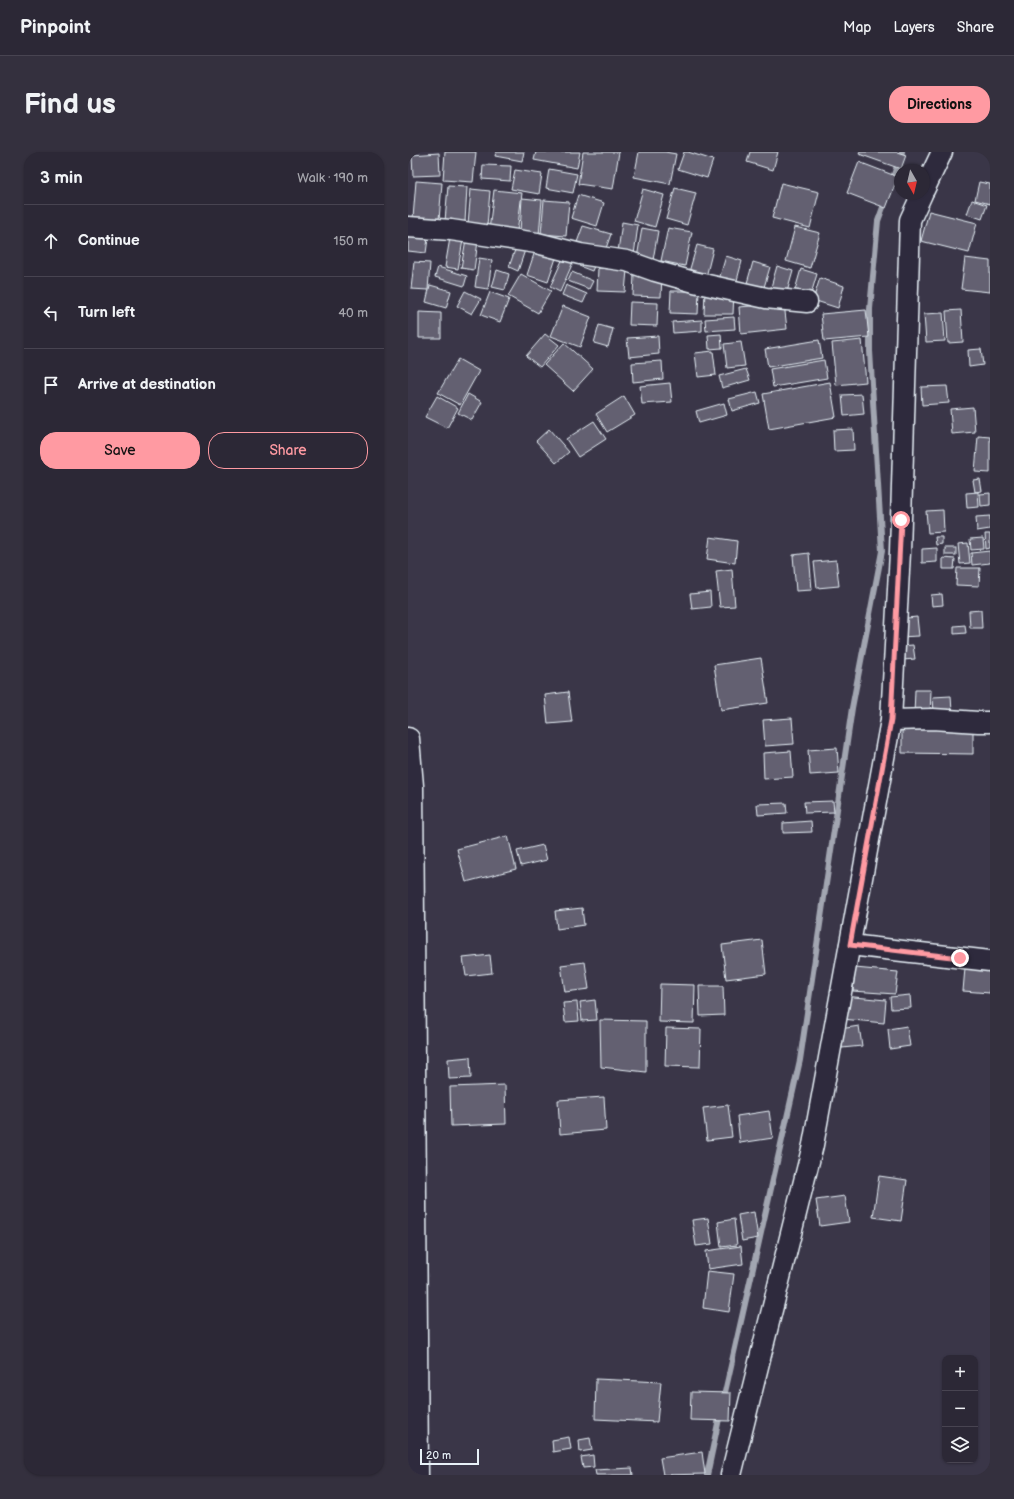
<!DOCTYPE html>
<html lang="en">
<head>
<meta charset="utf-8">
<style>
  :root { --surface:#2c2836; --page:#34303e; --text:#f1f3f6; --muted:#a6a6ad; --line:#484451; --accent:#ff9aa2 }
  body { margin:0; font-family:"Balsamiq Sans",sans-serif; background:var(--page); color:var(--text) }
  .controls { position:absolute; right:12px; bottom:12px; display:grid; overflow:hidden; border-radius:8px; box-shadow:0 1px 3px #0004 }
  .controls button { width:36px; height:36px; display:grid; place-items:center; padding:0; border:0; border-bottom:1px solid var(--line); background:var(--surface); color:var(--text); font:20px sans-serif }
  .compass { position:absolute; left:486px; top:12px; width:36px; height:36px; border-radius:50%; background:var(--surface); box-shadow:0 1px 3px #0004; rotate:172deg }
  .scale { position:absolute; left:12px; bottom:10px; width:59px; box-sizing:border-box; padding-left:4px; border:2px solid #e8f1f8; border-top:0; font-size:11px; line-height:14px; white-space:nowrap; color:#e8f1f8; -webkit-text-stroke:3px #2f2a3d; paint-order:stroke }
  .stop { position:absolute; width:12px; height:12px; margin:-9px; border:3px solid #ff9aa2; border-radius:50%; background:#fff }
  .stop.end { background:#ff9aa2; border-color:#fff; box-shadow:0 1px 4px #0008 }
  .list { margin:0; padding:0; list-style:none }
  h2 { display:flex; justify-content:space-between; align-items:center; height:52px; margin:0; padding:0 16px; font-size:17px }
  h2 small { font-size:13px; font-weight:400; color:var(--muted) }
  .list li { display:grid; grid-template-columns:26px 1fr auto; gap:12px; align-items:center; box-sizing:border-box; height:72px; padding:0 16px; border-top:1px solid var(--line) }
  .list b { display:block; font-size:15px; white-space:nowrap }
  .list em { font-size:13px; font-style:normal; color:var(--muted) }
  .actions { display:flex; gap:8px; padding:12px 16px }
  .actions a { flex:1; padding:9px 0; border:1px solid var(--accent); border-radius:16px; text-align:center; font-size:14px; color:var(--accent) }
  .actions .main { background:var(--accent); color:#111 }
  .icon { flex:none; width:22px; height:22px; fill:none; stroke:currentColor; stroke-width:2; stroke-linecap:round; stroke-linejoin:round }
  .map { position:relative; flex:none; width:582px; height:1323px; overflow:hidden; border-radius:16px }
  header { display:flex; align-items:center; gap:24px; box-sizing:border-box; height:56px; padding:0 20px; background:var(--surface); border-bottom:1px solid var(--line) }
  header strong { font-size:19px }
  nav { display:flex; gap:22px; margin-inline-start:auto; font-size:14px }
  .intro { display:flex; align-items:center; justify-content:space-between; box-sizing:border-box; height:96px; padding:0 24px }
  h1 { margin:0; font-size:28px }
  .button { padding:10px 18px; border-radius:16px; background:var(--accent); color:#111; font-size:14px; font-weight:700 }
  main { display:flex; gap:24px; padding:0 24px }
  aside { flex:1; background:var(--surface); border-radius:16px; box-shadow:0 1px 3px #0004 }
  .map>svg:first-child { display:block }
  .lines { fill:none; stroke-linecap:round; stroke-linejoin:round }
  .stream { stroke:#a2a6b1; stroke-width:6 }
  .building { fill:#636171; stroke:#e8f1f8 }
  .minor-casing { stroke:#e8f1f8; stroke-width:23 }
  .primary-casing { stroke:#e8f1f8; stroke-width:25 }
  .minor { stroke:#2f2a3d; stroke-width:20 }
  .primary { stroke:#2f2a3d; stroke-width:22 }
  .route { stroke:#ff9aa2; stroke-width:5 }
</style>
</head>
<body>
<header>
<strong>Pinpoint</strong>
<nav><a>Map</a><a>Layers</a><a>Share</a></nav>
</header>
<div class="intro"><h1>Find us</h1><a class="button">Directions</a></div>
<main>
<aside>
<h2>3 min<small>Walk · 190 m</small></h2>
<ul class="list">
<li><svg class="icon" aria-label="ahead" viewBox="0 0 24 24"><path d="M12 20V5M6 11l6-6 6 6"/></svg><div><b>Continue</b></div><em>150 m</em></li>
<li><svg class="icon" aria-label="left" viewBox="0 0 24 24"><path d="M17 20v-9H6M10 6l-5 5 5 5"/></svg><div><b>Turn left</b></div><em>40 m</em></li>
<li><svg class="icon" aria-label="arrive" viewBox="0 0 24 24"><path d="M6 21V4h12l-3 4 3 4H6"/></svg><div><b>Arrive at destination</b></div></li>
</ul>
<div class="actions"><a class="main">Save</a><a>Share</a></div>
</aside>
<div class="map">
<svg width="582" height="1323" viewBox="0 0 582 1323">
  <rect width="100%" height="100%" fill="#3a3648"/>
  <filter id="ink" filterUnits="userSpaceOnUse"><feTurbulence type="fractalNoise" baseFrequency=".025" numOctaves="2"/><feDisplacementMap in="SourceGraphic" scale="8" xChannelSelector="R" yChannelSelector="G"/><feConvolveMatrix kernelMatrix="1 2 1 2 8 2 1 2 1" color-interpolation-filters="sRGB"/></filter>
  <g filter="url(#ink)">
    <g class="lines">
      <g class="stream">
        <polyline points="483,31 494,0"/>
        <polyline points="315,1249 392,908 444,556 474,399 462,199 462,157 470,69 478,47"/>
        <polyline points="299,1323 312,1262"/>
      </g>
    </g>
    <g class="building">
      <polygon points="37,0 68,0 65,30 35,28"/>
      <polygon points="88,0 116,0 114,9 87,4"/>
      <polygon points="128,0 172,0 169,16 126,8"/>
      <polygon points="175,0 211,0 205,37 170,32"/>
      <polygon points="231,0 257,0 268,2 262,32 226,25"/>
      <polygon points="276,0 280,0 305,8 299,26 270,17"/>
      <polygon points="342,0 370,0 365,18 339,10"/>
      <polygon points="452,0 489,0 498,3 493,17 451,2"/>
      <polygon points="31,1 32,23 5,24 4,3"/>
      <polygon points="451,10 490,25 478,56 439,41"/>
      <polygon points="75,13 103,14 102,29 74,27"/>
      <polygon points="141,17 169,22 165,41 138,36"/>
      <polygon points="107,18 134,22 131,42 103,37"/>
      <polygon points="8,29 34,31 31,68 5,66"/>
      <polygon points="571,30 582,32 582,52 567,48"/>
      <polygon points="373,31 411,40 402,76 364,66"/>
      <polygon points="40,34 59,35 57,70 37,69"/>
      <polygon points="267,36 288,41 279,73 258,67"/>
      <polygon points="63,37 82,39 79,74 60,72"/>
      <polygon points="235,37 256,43 247,75 226,69"/>
      <polygon points="86,38 114,41 109,81 81,78"/>
      <polygon points="170,43 196,51 189,74 163,66"/>
      <polygon points="114,46 134,48 131,83 112,81"/>
      <polygon points="136,48 161,50 158,84 133,82"/>
      <polygon points="564,48 579,53 574,67 559,62"/>
      <polygon points="521,59 569,71 561,101 513,89"/>
      <polygon points="214,70 230,73 226,103 210,100"/>
      <polygon points="175,74 203,82 196,102 168,93"/>
      <polygon points="387,75 412,81 402,116 378,109"/>
      <polygon points="234,76 250,79 245,108 229,106"/>
      <polygon points="260,76 284,80 277,114 253,109"/>
      <polygon points="0,77 21,79 18,101 0,99"/>
      <polygon points="42,86 55,88 50,117 37,115"/>
      <polygon points="58,87 70,89 66,118 53,116"/>
      <polygon points="129,93 150,100 140,130 119,123"/>
      <polygon points="289,93 305,97 298,125 281,120"/>
      <polygon points="108,95 117,98 110,119 101,115"/>
      <polygon points="156,104 166,108 152,140 142,135"/>
      <polygon points="174,104 188,109 184,119 171,114"/>
      <polygon points="318,104 334,109 327,136 310,131"/>
      <polygon points="71,106 84,108 80,137 67,135"/>
      <polygon points="557,106 582,109 582,140 553,137"/>
      <polygon points="6,110 22,111 20,138 3,137"/>
      <polygon points="345,110 362,115 354,142 337,138"/>
      <polygon points="369,114 385,119 377,147 361,142"/>
      <polygon points="30,115 59,124 56,134 27,125"/>
      <polygon points="190,116 219,118 217,140 189,139"/>
      <polygon points="393,117 409,122 401,149 385,145"/>
      <polygon points="89,118 101,122 97,138 84,135"/>
      <polygon points="164,120 185,129 181,137 160,129"/>
      <polygon points="113,122 143,139 130,161 100,144"/>
      <polygon points="226,122 254,123 253,145 225,144"/>
      <polygon points="412,126 436,134 430,156 405,148"/>
      <polygon points="22,133 43,139 38,156 18,150"/>
      <polygon points="158,133 179,142 175,151 154,143"/>
      <polygon points="57,139 73,147 64,162 49,154"/>
      <polygon points="263,139 291,139 290,162 262,161"/>
      <polygon points="297,139 326,140 325,162 296,162"/>
      <polygon points="82,140 101,147 92,170 73,163"/>
      <polygon points="222,150 250,151 249,174 221,173"/>
      <polygon points="376,151 379,177 333,182 331,155"/>
      <polygon points="155,154 183,165 172,195 143,184"/>
      <polygon points="458,158 461,185 416,189 413,162"/>
      <polygon points="553,158 555,190 540,191 538,159"/>
      <polygon points="11,160 33,161 33,186 11,186"/>
      <polygon points="535,161 537,189 518,190 516,162"/>
      <polygon points="326,165 327,177 298,179 297,167"/>
      <polygon points="294,168 294,179 265,181 264,170"/>
      <polygon points="191,173 205,177 200,195 186,191"/>
      <polygon points="137,182 151,193 132,215 118,204"/>
      <polygon points="313,182 314,196 301,197 300,183"/>
      <polygon points="250,184 251,202 221,205 219,186"/>
      <polygon points="411,188 414,206 360,215 357,197"/>
      <polygon points="454,188 458,230 428,233 424,191"/>
      <polygon points="333,190 337,214 319,216 316,192"/>
      <polygon points="156,191 185,217 165,239 136,213"/>
      <polygon points="573,197 575,213 561,215 560,198"/>
      <polygon points="305,199 308,223 290,225 287,201"/>
      <polygon points="50,207 71,219 52,253 30,241"/>
      <polygon points="416,208 419,226 365,235 362,217"/>
      <polygon points="254,209 255,227 225,230 224,211"/>
      <polygon points="338,217 342,228 314,236 311,224"/>
      <polygon points="422,230 428,265 361,277 355,242"/>
      <polygon points="262,231 264,250 234,252 232,234"/>
      <polygon points="539,234 541,251 514,253 513,235"/>
      <polygon points="349,240 352,251 324,259 321,247"/>
      <polygon points="60,242 74,250 64,268 50,261"/>
      <polygon points="454,242 456,262 436,264 434,243"/>
      <polygon points="29,244 50,256 39,276 17,265"/>
      <polygon points="216,244 227,263 199,280 188,262"/>
      <polygon points="316,251 319,263 291,271 288,259"/>
      <polygon points="565,255 567,280 544,282 542,257"/>
      <polygon points="186,269 198,287 170,305 158,287"/>
      <polygon points="141,277 161,300 148,311 128,289"/>
      <polygon points="445,277 446,298 426,299 425,278"/>
      <polygon points="570,284 582,285 582,321 567,320"/>
      <polygon points="572,327 574,339 567,340 565,328"/>
      <polygon points="570,340 571,355 559,356 558,341"/>
      <polygon points="582,341 582,353 573,354 572,342"/>
      <polygon points="535,358 536,380 520,381 518,359"/>
      <polygon points="582,364 582,377 569,379 568,365"/>
      <polygon points="577,382 582,382 582,396 578,397"/>
      <polygon points="302,385 329,389 327,411 299,407"/>
      <polygon points="527,385 534,385 534,392 528,393"/>
      <polygon points="575,386 576,397 563,398 562,387"/>
      <polygon points="560,391 562,411 552,412 550,392"/>
      <polygon points="529,396 529,410 514,411 514,397"/>
      <rect x="537" y="396" width="11" height="7"/>
      <polygon points="582,399 582,411 564,413 563,401"/>
      <polygon points="401,401 404,438 388,439 385,403"/>
      <polygon points="535,406 547,407 546,417 535,417"/>
      <polygon points="428,408 431,434 409,436 406,410"/>
      <polygon points="549,416 572,416 571,434 548,433"/>
      <polygon points="324,417 327,454 312,455 308,419"/>
      <polygon points="302,440 303,455 284,457 282,442"/>
      <polygon points="534,442 535,453 524,454 523,443"/>
      <polygon points="573,458 574,476 562,476 561,459"/>
      <polygon points="509,465 511,484 491,485 490,467"/>
      <polygon points="557,473 558,481 546,482 546,474"/>
      <polygon points="505,493 507,507 495,508 493,494"/>
      <polygon points="353,506 360,551 313,558 306,513"/>
      <polygon points="507,538 523,538 522,563 506,562"/>
      <polygon points="160,540 164,570 140,572 137,543"/>
      <polygon points="543,544 544,560 526,561 525,545"/>
      <polygon points="384,566 386,592 357,594 355,568"/>
      <polygon points="494,576 565,577 565,602 494,601"/>
      <polygon points="429,596 431,621 402,623 400,598"/>
      <polygon points="383,599 385,625 356,627 355,601"/>
      <polygon points="425,649 426,660 397,661 396,650"/>
      <polygon points="378,651 379,661 350,663 349,652"/>
      <polygon points="403,669 404,680 375,681 375,671"/>
      <polygon points="100,684 108,717 58,730 49,697"/>
      <polygon points="135,693 139,708 113,714 109,699"/>
      <polygon points="174,756 176,773 149,777 147,759"/>
      <polygon points="354,788 358,822 318,827 314,793"/>
      <polygon points="82,803 84,821 58,824 55,806"/>
      <polygon points="177,810 181,837 157,840 153,813"/>
      <polygon points="447,816 490,820 487,842 445,839"/>
      <polygon points="557,816 582,818 582,841 555,839"/>
      <polygon points="252,832 287,833 286,871 251,870"/>
      <polygon points="291,834 315,834 316,863 292,864"/>
      <polygon points="502,843 503,856 483,857 482,845"/>
      <polygon points="436,844 478,848 476,871 434,867"/>
      <polygon points="187,848 189,868 174,869 172,850"/>
      <polygon points="169,850 171,869 157,870 155,851"/>
      <polygon points="192,868 238,869 238,920 193,915"/>
      <polygon points="451,874 454,894 434,896 432,877"/>
      <polygon points="499,874 502,894 482,897 480,877"/>
      <polygon points="258,876 293,877 292,915 257,914"/>
      <polygon points="62,905 63,926 41,927 40,907"/>
      <polygon points="97,933 98,972 43,974 42,935"/>
      <polygon points="196,945 198,978 152,982 150,948"/>
      <polygon points="320,953 324,985 299,988 295,956"/>
      <polygon points="361,959 365,986 332,991 329,964"/>
      <polygon points="471,1024 499,1028 493,1069 465,1065"/>
      <polygon points="437,1044 441,1070 412,1074 408,1048"/>
      <polygon points="346,1060 350,1086 334,1089 330,1063"/>
      <polygon points="300,1066 304,1092 288,1094 284,1068"/>
      <polygon points="326,1067 329,1093 313,1095 310,1070"/>
      <polygon points="333,1094 335,1112 300,1117 298,1099"/>
      <polygon points="299,1119 326,1122 321,1160 295,1156"/>
      <polygon points="188,1227 253,1230 249,1270 187,1267"/>
      <polygon points="283,1240 323,1241 322,1269 282,1268"/>
      <polygon points="161,1285 163,1297 145,1300 144,1288"/>
      <polygon points="182,1286 184,1298 172,1300 171,1288"/>
      <polygon points="294,1300 297,1322 255,1323 252,1306"/>
      <polygon points="185,1303 186,1315 175,1316 173,1305"/>
      <polygon points="224,1316 225,1323 188,1323 187,1318"/>
    </g>
    <g class="lines">
      <g class="minor-casing">
        <g id="minor">
          <polyline points="516,38 534,0"/>
          <polyline points="0,75 43,78 129,91 172,102 219,109 247,119 286,130 358,146 399,150"/>
          <polyline points="483,568 525,567 570,570 582,570"/>
          <polyline points="442,793 582,809"/>
          <polyline points="323,1323 405,993 483,568 492,400 502,68 514,42"/>
        </g>
      </g>
      <g class="primary-casing">
        <polyline id="primary" points="0,587 4,634 9,1323"/>
      </g>
      <use href="#minor" class="minor"/>
      <use href="#primary" class="primary"/>
    </g>
  </g>
  <g class="lines" filter="url(#ink)">
    <polyline class="route" points="493,368 483,568 442,793 552,806"/>
  </g>
</svg>
<div class="controls">
<button>+</button>
<button>−</button>
<button><svg class="icon" aria-label="layers" viewBox="0 0 24 24"><path d="M12 4l9 5-9 5-9-5zM3 14l9 5 9-5"/></svg></button>
</div>
<svg class="compass" viewBox="-18 -18 36 36"><path d="M0-13l5 13h-10z" fill="#e53935"/><path d="M0 13l5-13h-10z" fill="#a6a6ad"/></svg>
<div class="scale">20 m</div>
<div class="stop" style="left:493px;top:368px"></div>
<div class="stop end" style="left:552px;top:806px"></div>
</div>
</main>
</body>
</html>
